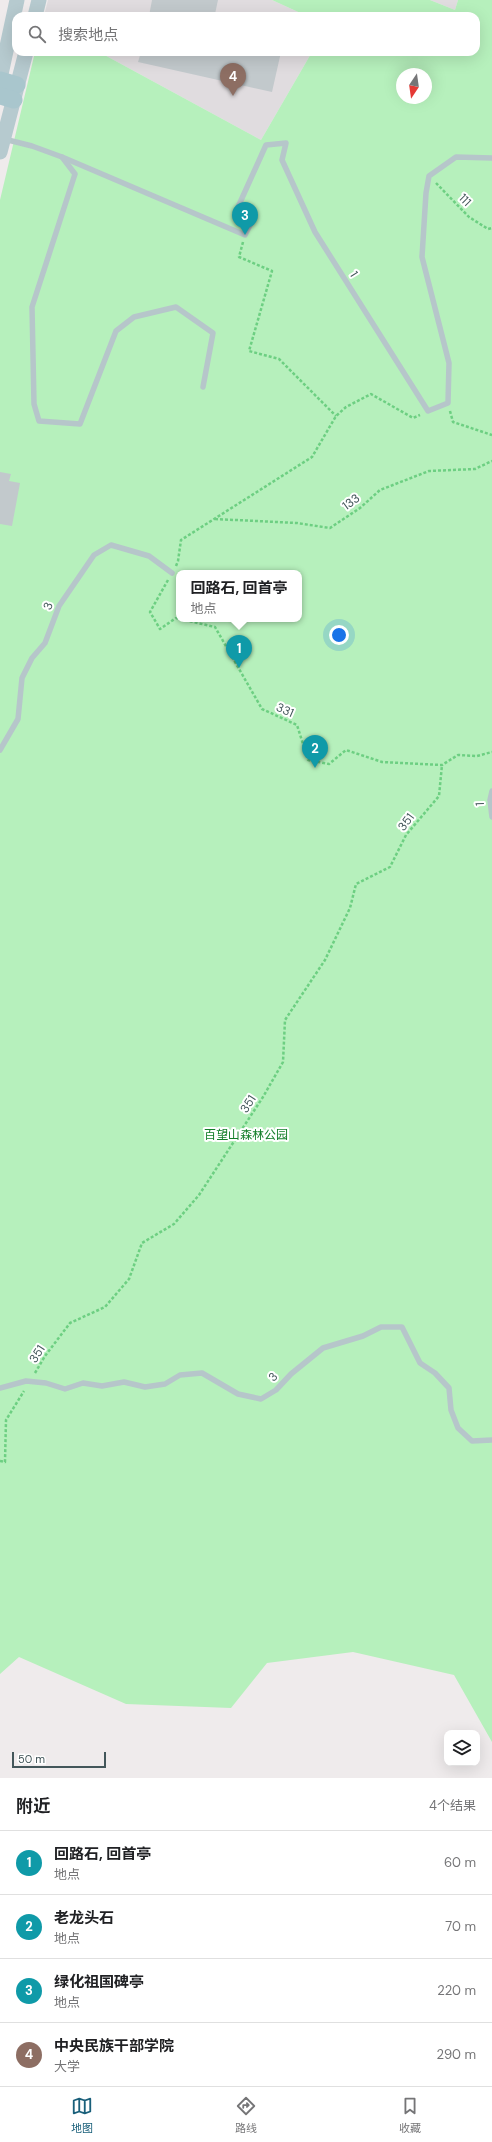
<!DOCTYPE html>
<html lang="zh">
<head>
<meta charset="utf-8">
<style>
  :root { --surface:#fff; --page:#f2f2f2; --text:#202124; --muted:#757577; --line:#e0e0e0; --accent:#195f7a }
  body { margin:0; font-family:"DM Sans","Noto Sans SC",sans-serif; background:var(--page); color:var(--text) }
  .controls { position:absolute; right:12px; bottom:12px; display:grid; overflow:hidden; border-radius:8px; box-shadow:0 4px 16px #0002 }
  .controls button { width:36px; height:36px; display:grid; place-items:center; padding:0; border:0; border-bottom:1px solid var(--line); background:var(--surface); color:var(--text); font:20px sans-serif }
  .compass { position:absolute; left:396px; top:68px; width:36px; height:36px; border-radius:50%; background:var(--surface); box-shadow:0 4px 16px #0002; rotate:193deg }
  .scale { position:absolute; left:12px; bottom:10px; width:94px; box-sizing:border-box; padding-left:4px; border:2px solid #43565a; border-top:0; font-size:11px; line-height:14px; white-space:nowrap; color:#43565a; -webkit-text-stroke:3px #fff; paint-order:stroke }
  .you { position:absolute; left:339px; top:635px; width:14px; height:14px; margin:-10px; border:3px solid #fff; border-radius:50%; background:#1a73e8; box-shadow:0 0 0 6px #1a73e833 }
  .badge { display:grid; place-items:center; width:26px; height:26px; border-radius:50%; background:var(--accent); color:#fff; font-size:13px; font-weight:700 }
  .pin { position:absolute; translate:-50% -33px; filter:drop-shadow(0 1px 2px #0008) }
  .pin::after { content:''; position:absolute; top:21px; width:14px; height:12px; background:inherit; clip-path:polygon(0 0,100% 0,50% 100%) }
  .popup { position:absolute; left:176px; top:570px; width:126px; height:52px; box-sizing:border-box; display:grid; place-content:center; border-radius:8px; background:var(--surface); filter:drop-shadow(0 1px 3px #0005); font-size:13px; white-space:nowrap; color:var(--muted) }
  .popup b { font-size:15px; color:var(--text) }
  .popup::after { content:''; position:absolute; left:50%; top:100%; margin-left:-8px; border:8px solid transparent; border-top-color:var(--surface) }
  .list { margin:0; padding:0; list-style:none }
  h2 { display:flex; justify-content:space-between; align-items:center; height:52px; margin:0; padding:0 16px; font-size:17px }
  h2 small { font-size:13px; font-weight:400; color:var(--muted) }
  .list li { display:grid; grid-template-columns:26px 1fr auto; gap:12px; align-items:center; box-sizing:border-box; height:64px; padding:0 16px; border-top:1px solid var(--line) }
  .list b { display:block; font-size:15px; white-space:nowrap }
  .list p { margin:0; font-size:13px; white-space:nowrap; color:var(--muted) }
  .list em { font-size:13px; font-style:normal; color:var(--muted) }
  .icon { flex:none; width:22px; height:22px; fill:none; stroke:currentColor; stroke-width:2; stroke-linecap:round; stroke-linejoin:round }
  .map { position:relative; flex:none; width:492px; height:1778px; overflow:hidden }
  .search { position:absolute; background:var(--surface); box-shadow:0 4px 16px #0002; left:12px; right:12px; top:12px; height:44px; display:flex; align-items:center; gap:10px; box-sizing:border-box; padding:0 14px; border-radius:12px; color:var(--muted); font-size:15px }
  .sheet { height:308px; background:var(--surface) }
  nav { display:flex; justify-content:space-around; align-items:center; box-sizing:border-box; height:56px; border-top:1px solid var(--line); background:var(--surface); font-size:11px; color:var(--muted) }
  nav a { display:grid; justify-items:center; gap:2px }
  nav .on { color:var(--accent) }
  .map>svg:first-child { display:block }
  .education { fill:#e0dcdf }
  .green { fill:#b6f0bc; fill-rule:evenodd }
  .building { fill:#c2c9cc }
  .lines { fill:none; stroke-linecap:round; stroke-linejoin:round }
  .path { stroke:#6dcf82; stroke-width:2.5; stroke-dasharray:3 2; stroke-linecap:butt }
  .lane { stroke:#b6c6ca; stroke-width:5.5 }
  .secondary { stroke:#b6cacf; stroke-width:15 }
  .primary { stroke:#a9c6cd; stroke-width:17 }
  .labels { text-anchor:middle; stroke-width:4; stroke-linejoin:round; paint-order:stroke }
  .street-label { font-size:12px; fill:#43565a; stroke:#fff }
  .park-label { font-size:12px; fill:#127d28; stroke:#fff }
</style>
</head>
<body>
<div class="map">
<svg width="492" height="1778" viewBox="0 0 492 1778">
  <rect width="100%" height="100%" fill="#efebec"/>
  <g class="education">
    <polygon points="48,0 272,0 307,16 44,16"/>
    <polygon points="430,0 458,0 455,10"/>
    <polygon points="99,52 312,52 261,140"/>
  </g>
  <path class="green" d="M272,0H430L455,10L458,0H492V1742L454,1675L353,1652L267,1663L231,1708L126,1704L19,1657L0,1674V200L35,52H99L261,140L312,52H476V16H307ZM402,74H426V98H402ZM179,573H299V619H179Z"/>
  <g class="building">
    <polygon points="152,0 218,0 215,14 222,16 149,16"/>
    <polygon points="141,52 281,52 272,92 138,62"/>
    <polygon points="0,472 11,474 9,481 20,483 12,526 0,524"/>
  </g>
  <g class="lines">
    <g class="path">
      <polyline points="436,183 469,217 488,229 492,228"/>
      <polyline points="243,242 239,257 272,271 249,351 279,359 336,416"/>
      <polyline points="450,411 453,422 492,435"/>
      <polyline points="215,519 297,523 330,528 360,508 380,490 429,471 475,469 492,461"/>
      <polyline points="176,566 178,561 181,540 312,457 336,416 346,407 371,394 413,418 420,415"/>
      <polyline points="168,580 150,612 160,629 176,618 179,619"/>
      <polyline points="180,619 215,627 262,709 297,725 308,760 329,764 346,750 382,762 442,765 458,755 477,756 492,752"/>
      <polyline points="35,1373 45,1356 70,1323 105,1307 129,1279 142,1243 174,1224 199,1195 263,1097 283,1062 285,1020 325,960 350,908 356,884 390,867 406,835 439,796 442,765"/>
      <polyline points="0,1461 5,1462 6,1420 24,1391"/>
    </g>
    <g class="lane">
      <polyline points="4,139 32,146 62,157 75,174 32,307 34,404 39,421 80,424 116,331 134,317 176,307 213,333 203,387"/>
      <polyline points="62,157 245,235 254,217 238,207 266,145 286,143 282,160 315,232 428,411 448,403 449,363 422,257 426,193 429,176 456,157 492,158"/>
      <polyline points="0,750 18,719 22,678 32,658 45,643 59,606 94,555 111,545 149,556 172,573"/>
      <polyline points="492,791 490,800 492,817"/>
      <polyline points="0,1388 26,1381 46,1383 65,1389 83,1383 102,1386 124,1382 145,1387 165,1384 180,1375 202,1373 238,1394 261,1399 276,1390 291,1374 323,1348 363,1336 381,1327 402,1327 420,1363 435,1373 449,1388 451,1410 458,1428 472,1441 492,1440"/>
    </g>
    <g class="secondary">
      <polyline points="35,16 39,0"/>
      <polyline points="0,79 17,0"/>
      <polyline points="0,152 26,52"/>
    </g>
    <g class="primary">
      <polyline points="0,80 17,85"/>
      <polyline points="0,96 14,100"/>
    </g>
  </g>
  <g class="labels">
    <g class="street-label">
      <text transform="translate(465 200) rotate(45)" y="4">111</text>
      <text transform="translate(354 274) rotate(58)" y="4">1</text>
      <text transform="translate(351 502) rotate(-37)" y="4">133</text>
      <text transform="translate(48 606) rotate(-68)" y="4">3</text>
      <text transform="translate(285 710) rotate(24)" y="4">331</text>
      <text transform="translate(480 804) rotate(-92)" y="4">1</text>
      <text transform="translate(406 822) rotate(-53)" y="4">351</text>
      <text transform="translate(248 1104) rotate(-57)" y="4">351</text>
      <text transform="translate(37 1354) rotate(-57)" y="4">351</text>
      <text transform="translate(273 1377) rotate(-46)" y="4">3</text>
    </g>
    <g class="park-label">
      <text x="246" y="1139">百望山森林公园</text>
    </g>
  </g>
</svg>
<div class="controls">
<button><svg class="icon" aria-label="layers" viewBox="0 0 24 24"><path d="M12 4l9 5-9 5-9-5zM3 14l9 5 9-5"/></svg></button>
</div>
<svg class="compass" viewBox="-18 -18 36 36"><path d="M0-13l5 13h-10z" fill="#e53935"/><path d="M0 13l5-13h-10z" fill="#757577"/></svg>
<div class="scale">50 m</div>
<div class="you"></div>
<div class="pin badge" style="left:239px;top:668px;background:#0f9aa8">1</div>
<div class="popup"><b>回路石, 回首亭</b>地点</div>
<div class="pin badge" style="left:315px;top:768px;background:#0f9aa8">2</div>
<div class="pin badge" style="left:245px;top:235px;background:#0f9aa8">3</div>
<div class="pin badge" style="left:233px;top:96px;background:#8d6e63">4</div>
<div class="search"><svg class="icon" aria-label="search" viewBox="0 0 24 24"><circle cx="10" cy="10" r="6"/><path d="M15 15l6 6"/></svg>搜索地点</div>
</div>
<section class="sheet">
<h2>附近<small>4个结果</small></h2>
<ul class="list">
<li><span class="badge" style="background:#0f9aa8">1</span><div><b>回路石, 回首亭</b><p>地点</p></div><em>60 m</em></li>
<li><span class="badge" style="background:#0f9aa8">2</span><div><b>老龙头石</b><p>地点</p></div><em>70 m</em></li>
<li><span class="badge" style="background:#0f9aa8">3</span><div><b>绿化祖国碑亭</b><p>地点</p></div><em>220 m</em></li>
<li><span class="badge" style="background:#8d6e63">4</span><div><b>中央民族干部学院</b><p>大学</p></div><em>290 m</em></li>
</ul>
</section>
<nav>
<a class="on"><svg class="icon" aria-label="map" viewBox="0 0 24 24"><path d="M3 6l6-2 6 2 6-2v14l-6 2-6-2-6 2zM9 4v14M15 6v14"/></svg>地图</a>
<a><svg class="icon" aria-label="directions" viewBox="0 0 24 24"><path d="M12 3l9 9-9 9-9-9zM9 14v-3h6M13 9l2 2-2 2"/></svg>路线</a>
<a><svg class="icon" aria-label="saved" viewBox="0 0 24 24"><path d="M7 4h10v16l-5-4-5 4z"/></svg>收藏</a>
</nav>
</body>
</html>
